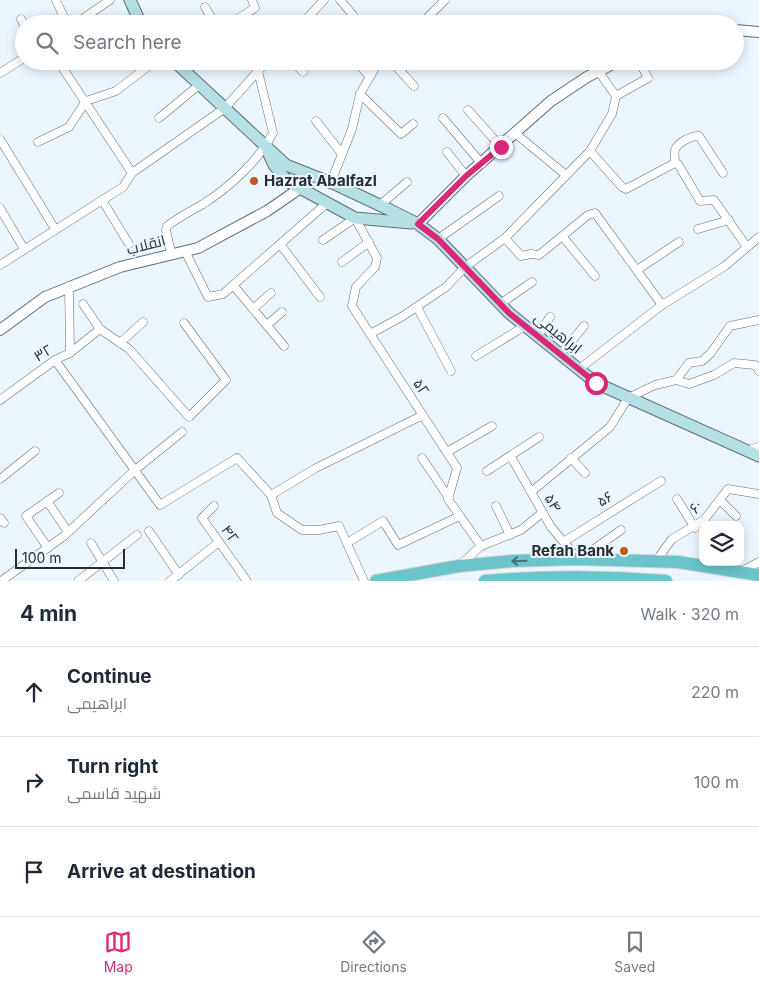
<!DOCTYPE html>
<html lang="en">
<head>
<meta charset="utf-8">
<style>
  :root { --surface:#fff; --page:#f6f6f7; --text:#1f2937; --muted:#747a83; --line:#e0e1e3; --accent:#db2777 }
  body { margin:0; font-family:Inter,Cairo,sans-serif; background:var(--page); color:var(--text) }
  .controls { position:absolute; right:15px; bottom:15px; display:grid; overflow:hidden; border-radius:10px; box-shadow:0 2px 12px #0003 }
  .controls button { width:45px; height:45px; display:grid; place-items:center; padding:0; border:0; border-bottom:1px solid var(--line); background:var(--surface); color:var(--text); font:25px sans-serif }
  .scale { position:absolute; left:15px; bottom:12px; width:110px; box-sizing:border-box; padding-left:5px; border:2px solid #272c30; border-top:0; font-size:14px; line-height:18px; white-space:nowrap; color:#272c30; -webkit-text-stroke:4px #ebf6fe; paint-order:stroke }
  .stop { position:absolute; width:15px; height:15px; margin:-11px; border:4px solid #db2777; border-radius:50%; background:#fff }
  .stop.end { background:#db2777; border-color:#fff; box-shadow:0 1px 5px #0008 }
  .list { margin:0; padding:0; list-style:none }
  h2 { display:flex; justify-content:space-between; align-items:center; height:65px; margin:0; padding:0 20px; font-size:21px }
  h2 small { font-size:16px; font-weight:400; color:var(--muted) }
  .list li { display:grid; grid-template-columns:32px 1fr auto; gap:15px; align-items:center; box-sizing:border-box; height:90px; padding:0 20px; border-top:1px solid var(--line) }
  .list b { display:block; font-size:19px; white-space:nowrap }
  .list p { margin:0; font-size:16px; white-space:nowrap; color:var(--muted) }
  .list em { font-size:16px; font-style:normal; color:var(--muted) }
  .icon { flex:none; width:28px; height:28px; fill:none; stroke:currentColor; stroke-width:2; stroke-linecap:round; stroke-linejoin:round }
  .map { position:relative; flex:none; width:759px; height:581px; overflow:hidden }
  .search { position:absolute; background:var(--surface); box-shadow:0 2px 12px #0003; left:15px; right:15px; top:15px; height:55px; display:flex; align-items:center; gap:12px; box-sizing:border-box; padding:0 18px; border-radius:28px; color:var(--muted); font-size:19px }
  .sheet { height:335px; background:var(--surface) }
  nav { display:flex; justify-content:space-around; align-items:center; box-sizing:border-box; height:70px; border-top:1px solid var(--line); background:var(--surface); font-size:14px; color:var(--muted) }
  nav a { display:grid; justify-items:center; gap:2px }
  nav .on { color:var(--accent) }
  .map>svg:first-child { display:block }
  .lines { fill:none; stroke-linecap:round; stroke-linejoin:round }
  .minor-casing { stroke:#626e76; stroke-width:9 }
  .tertiary-casing { stroke:#626e76; stroke-width:12 }
  .secondary-casing { stroke:#626e76; stroke-width:13 }
  .primary-casing { stroke:#d4d5d6; stroke-width:14 }
  .minor { stroke:#fff; stroke-width:8 }
  .tertiary { stroke:#fff; stroke-width:10 }
  .secondary { stroke:#b5e1e4; stroke-width:11 }
  .primary { stroke:#6ac4ca; stroke-width:12 }
  .oneway { stroke:#457075 }
  .route { stroke:#db2777; stroke-width:6 }
  .poi-dot { fill:#be5a27; stroke:#ebf6fe; stroke-width:2 }
  .labels { text-anchor:middle; stroke-width:4; stroke-linejoin:round; paint-order:stroke }
  .poi-label { font-size:15px; font-weight:bold; fill:#272c30; stroke:#ebf6fe; text-anchor:start }
  .street-label { font-size:15px; fill:#272c30; stroke:#ebf6fe }
</style>
</head>
<body>
<div class="map">
<svg width="759" height="581" viewBox="0 0 759 581">
  <rect width="100%" height="100%" fill="#ebf6fe"/>
  <g class="lines">
    <g class="minor-casing">
      <g id="minor">
        <polyline points="56,0 67,24"/>
        <polyline points="340,0 353,15"/>
        <polyline points="205,7 215,24"/>
        <polyline points="21,19 24,25"/>
        <polyline points="75,24 110,0"/>
        <polyline points="229,24 255,8 252,0"/>
        <polyline points="302,24 324,0"/>
        <polyline points="421,24 445,0"/>
        <polyline points="58,61 132,173"/>
        <polyline points="293,61 303,72"/>
        <polyline points="356,61 370,77"/>
        <polyline points="391,61 414,86"/>
        <polyline points="0,73 24,58"/>
        <polyline points="360,94 401,134 413,124"/>
        <polyline points="616,96 648,78 639,61"/>
        <polyline points="468,110 501,147"/>
        <polyline points="159,118 199,85"/>
        <polyline points="443,118 482,164"/>
        <polyline points="316,121 342,154"/>
        <polyline points="516,134 566,175"/>
        <polyline points="0,139 55,229"/>
        <polyline points="38,142 69,127 86,101 116,91 155,61"/>
        <polyline points="590,151 622,187 626,189 675,163 678,164 700,201 714,200 747,247"/>
        <polyline points="447,152 466,176"/>
        <path d="M675,163C675,159 674,154 675,150C677,143 692,135 699,136L723,173"/>
        <polyline points="331,182 352,129 360,94 379,61"/>
        <polyline points="102,200 129,244"/>
        <polyline points="379,206 407,182"/>
        <polyline points="0,208 24,249"/>
        <polyline points="698,229 729,220"/>
        <polyline points="563,237 595,276"/>
        <polyline points="505,238 521,256 531,254 539,255 588,215 595,213 662,305"/>
        <polyline points="438,239 499,196"/>
        <polyline points="323,240 355,218 377,258 375,267 356,287 352,306 457,468 448,499 481,546 460,565"/>
        <polyline points="280,244 320,297"/>
        <polyline points="185,251 208,297 223,294 327,203"/>
        <path d="M171,253L166,230L167,226C179,217 191,211 203,204C230,187 259,160 273,133L258,71"/>
        <polyline points="342,262 369,242"/>
        <polyline points="0,265 123,187 132,173 225,108 267,61"/>
        <polyline points="637,270 679,242"/>
        <polyline points="233,285 284,346"/>
        <polyline points="83,304 100,329"/>
        <polyline points="500,304 532,282"/>
        <polyline points="417,307 451,371"/>
        <polyline points="253,309 271,293"/>
        <polyline points="267,325 282,312"/>
        <polyline points="370,334 403,316 446,287 465,267 505,238 590,151 612,114 616,96 599,72"/>
        <polyline points="538,336 550,317"/>
        <polyline points="120,343 143,322"/>
        <polyline points="70,353 100,329 129,349 189,417 226,380 184,323"/>
        <polyline points="561,354 584,326"/>
        <polyline points="476,356 525,326"/>
        <polyline points="55,360 160,505 237,458 271,495 277,513 302,530 319,530 339,526 364,581"/>
        <polyline points="579,369 662,305 725,266 759,237"/>
        <polyline points="676,380 689,384 714,375 734,363 755,365 759,371"/>
        <polyline points="0,400 55,360 70,353 69,286"/>
        <polyline points="748,451 759,446"/>
        <polyline points="447,452 492,426"/>
        <polyline points="511,457 551,527 578,559"/>
        <polyline points="422,458 449,498"/>
        <polyline points="571,458 585,473"/>
        <polyline points="487,471 539,437"/>
        <polyline points="0,479 35,451"/>
        <polyline points="531,492 610,427 628,398 655,385 676,380 689,363 702,361 710,354 730,326 759,320"/>
        <polyline points="271,495 316,468 423,415"/>
        <polyline points="677,499 695,528"/>
        <polyline points="720,500 736,516"/>
        <polyline points="47,501 68,532"/>
        <polyline points="214,506 202,518 247,581"/>
        <polyline points="496,506 510,535"/>
        <polyline points="0,518 4,523"/>
        <polyline points="149,531 179,575"/>
        <polyline points="565,541 661,481"/>
        <polyline points="91,543 114,581"/>
        <polyline points="347,543 383,521 398,545 460,516"/>
        <polyline points="481,546 521,530 542,513"/>
        <polyline points="48,548 26,516 59,493"/>
        <polyline points="599,560 594,549 621,530"/>
        <polyline points="656,561 672,539 704,520 728,489 759,494"/>
        <polyline points="740,572 759,562"/>
        <polyline points="4,579 64,536 135,470 182,432"/>
        <polyline points="78,581 137,535"/>
        <polyline points="170,581 219,542"/>
      </g>
    </g>
    <g class="tertiary-casing">
      <g id="tertiary">
        <polyline points="735,30 759,32"/>
        <polyline points="418,224 466,176 551,101 587,77 619,61"/>
        <polyline points="0,330 45,297 120,267 198,248 267,211 299,189"/>
      </g>
    </g>
    <g class="secondary-casing">
      <g id="secondary">
        <polyline points="130,0 141,24"/>
        <polyline points="174,61 286,165 337,185 390,210 418,224 438,239 509,313 596,383 759,456"/>
        <polyline points="268,152 274,165 287,181 355,218 411,223"/>
      </g>
    </g>
    <g class="primary-casing">
      <g id="primary">
        <polyline points="376,581 459,566 512,561 578,559 678,562 759,575"/>
        <path d="M485,581C546,576 605,576 666,581"/>
      </g>
    </g>
    <use href="#minor" class="minor"/>
    <use href="#tertiary" class="tertiary"/>
    <use href="#secondary" class="secondary"/>
    <use href="#primary" class="primary"/>
  </g>
  <defs><path id="oneway-shaft" d="M-6 0H5M1.5-3L5.5 0L1.5 3" fill="none" stroke-width="1.6" stroke-linecap="round" stroke-linejoin="round" transform="scale(1.25)"/></defs>
  <use class="oneway" href="#oneway-shaft" transform="translate(519 561) rotate(178)"/>
  <g class="lines">
    <polyline class="route" points="501,147 466,176 418,224 438,239 509,313 596,383"/>
  </g>
  <g class="poi-dot">
    <circle cx="254" cy="181" r="5"/>
    <circle cx="624" cy="551" r="5"/>
  </g>
  <g class="labels">
    <g class="poi-label">
      <text x="264" y="186">Hazrat Abalfazl</text>
      <text x="614" y="556" text-anchor="end">Refah Bank</text>
    </g>
    <g class="street-label">
      <text transform="translate(146 245) rotate(-14)" y="5">انقلاب</text>
      <text transform="translate(558 333) rotate(39)" y="5">ابراهیمی</text>
      <text transform="translate(43 353) rotate(-31)" y="5">۳۲</text>
      <text transform="translate(421 387) rotate(57)" y="5">۵۲</text>
      <text transform="translate(605 499) rotate(-31)" y="5">۵۶</text>
      <text transform="translate(553 503) rotate(59)" y="5">۵۴</text>
      <text transform="translate(696 507) rotate(-47)" y="5">۶۰</text>
      <text transform="translate(230 534) rotate(54)" y="5">۴۲</text>
    </g>
  </g>
</svg>
<div class="controls">
<button><svg class="icon" aria-label="layers" viewBox="0 0 24 24"><path d="M12 4l9 5-9 5-9-5zM3 14l9 5 9-5"/></svg></button>
</div>
<div class="scale">100 m</div>
<div class="stop" style="left:596px;top:383px"></div>
<div class="stop end" style="left:501px;top:147px"></div>
<div class="search"><svg class="icon" aria-label="search" viewBox="0 0 24 24"><circle cx="10" cy="10" r="6"/><path d="M15 15l6 6"/></svg>Search here</div>
</div>
<section class="sheet">
<h2>4 min<small>Walk · 320 m</small></h2>
<ul class="list">
<li><svg class="icon" aria-label="ahead" viewBox="0 0 24 24"><path d="M12 20V5M6 11l6-6 6 6"/></svg><div><b>Continue</b><p>ابراهیمی</p></div><em>220 m</em></li>
<li><svg class="icon" aria-label="right" viewBox="0 0 24 24"><path d="M7 20v-9h11M14 6l5 5-5 5"/></svg><div><b>Turn right</b><p>شهید قاسمی</p></div><em>100 m</em></li>
<li><svg class="icon" aria-label="arrive" viewBox="0 0 24 24"><path d="M6 21V4h12l-3 4 3 4H6"/></svg><div><b>Arrive at destination</b></div></li>
</ul>
</section>
<nav>
<a class="on"><svg class="icon" aria-label="map" viewBox="0 0 24 24"><path d="M3 6l6-2 6 2 6-2v14l-6 2-6-2-6 2zM9 4v14M15 6v14"/></svg>Map</a>
<a><svg class="icon" aria-label="directions" viewBox="0 0 24 24"><path d="M12 3l9 9-9 9-9-9zM9 14v-3h6M13 9l2 2-2 2"/></svg>Directions</a>
<a><svg class="icon" aria-label="saved" viewBox="0 0 24 24"><path d="M7 4h10v16l-5-4-5 4z"/></svg>Saved</a>
</nav>
</body>
</html>
